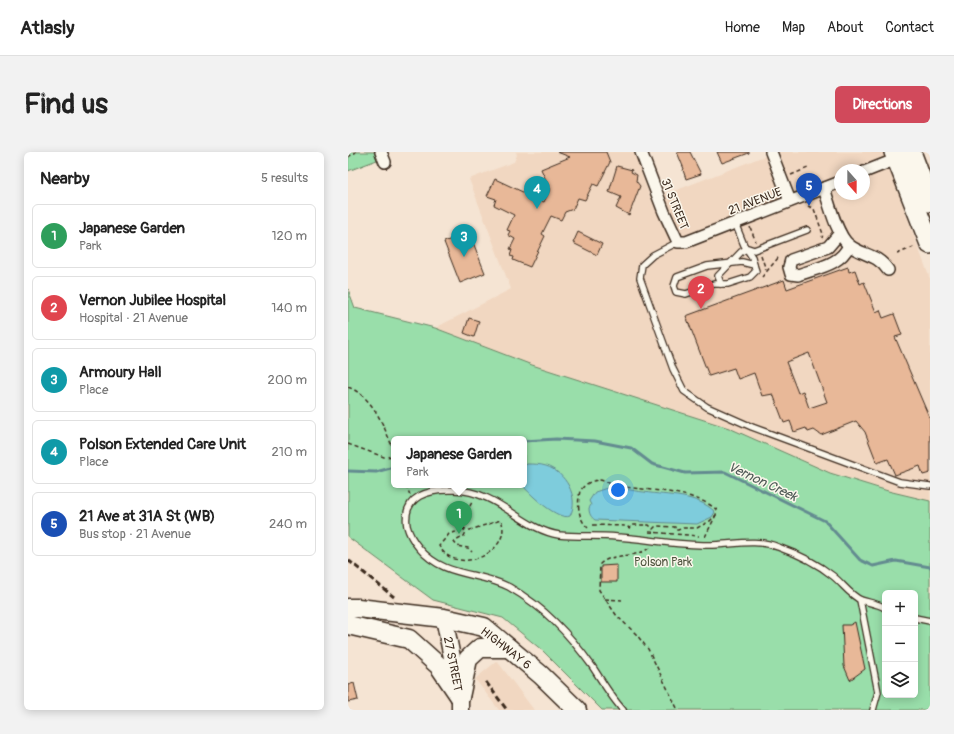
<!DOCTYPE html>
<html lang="en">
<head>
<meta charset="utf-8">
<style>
  :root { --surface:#fff; --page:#f2f2f2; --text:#222; --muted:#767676; --line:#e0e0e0; --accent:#d1495b }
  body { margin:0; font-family:Pangolin,sans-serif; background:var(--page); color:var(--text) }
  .controls { position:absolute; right:12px; bottom:12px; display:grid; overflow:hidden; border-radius:6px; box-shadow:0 2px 10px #0003 }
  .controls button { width:36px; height:36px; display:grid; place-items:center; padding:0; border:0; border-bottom:1px solid var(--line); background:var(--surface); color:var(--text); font:20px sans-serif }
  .compass { position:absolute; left:486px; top:12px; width:36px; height:36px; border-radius:50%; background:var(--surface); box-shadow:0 2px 10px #0003; rotate:159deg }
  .you { position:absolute; left:270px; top:338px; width:14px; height:14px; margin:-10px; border:3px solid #fff; border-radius:50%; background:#1a73e8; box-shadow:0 0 0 6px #1a73e833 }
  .badge { display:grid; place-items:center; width:26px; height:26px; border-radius:50%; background:var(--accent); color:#fff; font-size:13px; font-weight:700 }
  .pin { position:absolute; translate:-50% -33px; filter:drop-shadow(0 1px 2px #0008) }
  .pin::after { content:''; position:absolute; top:21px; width:14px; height:12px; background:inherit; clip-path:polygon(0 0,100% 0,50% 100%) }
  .popup { position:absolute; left:43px; top:284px; width:136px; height:52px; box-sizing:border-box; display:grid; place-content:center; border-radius:6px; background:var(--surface); filter:drop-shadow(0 1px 3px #0005); font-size:13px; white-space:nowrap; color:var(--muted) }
  .popup b { font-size:15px; color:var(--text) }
  .popup::after { content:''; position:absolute; left:50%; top:100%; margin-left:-8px; border:8px solid transparent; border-top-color:var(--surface) }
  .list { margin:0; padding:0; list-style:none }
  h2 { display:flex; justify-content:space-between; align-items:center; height:52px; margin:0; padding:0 16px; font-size:17px }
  h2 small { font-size:13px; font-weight:400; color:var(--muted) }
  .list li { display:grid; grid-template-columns:26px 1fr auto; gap:12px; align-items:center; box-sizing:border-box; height:64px; margin:0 8px 8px; padding:0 8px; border:1px solid var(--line); border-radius:6px }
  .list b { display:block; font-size:15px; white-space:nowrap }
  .list p { margin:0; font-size:13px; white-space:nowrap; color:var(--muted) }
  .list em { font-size:13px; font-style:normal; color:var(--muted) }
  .icon { flex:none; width:22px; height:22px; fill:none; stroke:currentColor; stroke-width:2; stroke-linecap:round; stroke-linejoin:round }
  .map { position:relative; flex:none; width:582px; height:558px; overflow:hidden; border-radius:6px }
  header { display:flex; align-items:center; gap:24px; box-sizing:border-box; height:56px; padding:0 20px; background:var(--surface); border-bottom:1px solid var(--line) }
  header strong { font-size:19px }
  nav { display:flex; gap:22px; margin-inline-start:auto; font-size:14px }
  .intro { display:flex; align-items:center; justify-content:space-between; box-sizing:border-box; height:96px; padding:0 24px }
  h1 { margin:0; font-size:28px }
  .button { padding:10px 18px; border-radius:6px; background:var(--accent); color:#fff; font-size:14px; font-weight:700 }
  main { display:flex; gap:24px; padding:0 24px }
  aside { flex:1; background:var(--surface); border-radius:6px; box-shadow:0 2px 10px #0003 }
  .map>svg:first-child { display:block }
  .built { fill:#f1d7c1; fill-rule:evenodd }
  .green { fill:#99deaa; stroke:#6a8464; fill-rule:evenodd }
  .water { fill:#7eccdc; stroke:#638b90 }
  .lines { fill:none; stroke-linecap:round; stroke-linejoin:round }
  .stream { stroke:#638b90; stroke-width:3 }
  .building { fill:#e8b898; stroke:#3b2a1e; fill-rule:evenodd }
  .service-casing { stroke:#3b2a1e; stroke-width:8 }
  .minor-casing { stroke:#3b2a1e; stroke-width:14 }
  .secondary-casing { stroke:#3b2a1e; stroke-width:19 }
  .primary-casing { stroke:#3b2a1e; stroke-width:21 }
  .trunk-casing { stroke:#3b2a1e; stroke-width:22 }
  .path { stroke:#3b2a1e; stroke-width:1.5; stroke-dasharray:4 3; stroke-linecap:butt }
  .service { stroke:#fbf7ec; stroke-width:5.5 }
  .minor { stroke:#fbf7ec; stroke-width:11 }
  .secondary { stroke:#fbf7ec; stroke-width:16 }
  .primary { stroke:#fbf7ec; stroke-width:18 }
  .trunk { stroke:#fbf7ec; stroke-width:19 }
  .rail { stroke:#3b2a1e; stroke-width:3; stroke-dasharray:6 3; stroke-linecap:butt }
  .labels { text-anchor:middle; stroke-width:3; stroke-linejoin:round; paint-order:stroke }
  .street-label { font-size:12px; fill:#3b2a1e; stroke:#fbf7ec }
  .park-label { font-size:12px; fill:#525741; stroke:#fbf7ec }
  .water-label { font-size:13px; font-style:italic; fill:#4f5b57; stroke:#fbf7ec }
</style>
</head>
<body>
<header>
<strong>Atlasly</strong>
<nav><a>Home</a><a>Map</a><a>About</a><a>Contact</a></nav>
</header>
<div class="intro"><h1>Find us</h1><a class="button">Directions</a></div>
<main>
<aside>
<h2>Nearby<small>5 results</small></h2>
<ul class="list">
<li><span class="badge" style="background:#2e9e5b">1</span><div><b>Japanese Garden</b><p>Park</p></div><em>120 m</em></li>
<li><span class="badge" style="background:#e0444e">2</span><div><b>Vernon Jubilee Hospital</b><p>Hospital · 21 Avenue</p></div><em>140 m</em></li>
<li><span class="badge" style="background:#0f9aa8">3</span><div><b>Armoury Hall</b><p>Place</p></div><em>200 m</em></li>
<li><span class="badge" style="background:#0f9aa8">4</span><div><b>Polson Extended Care Unit</b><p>Place</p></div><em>210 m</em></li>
<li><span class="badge" style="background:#1a4fb4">5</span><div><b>21 Ave at 31A St (WB)</b><p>Bus stop · 21 Avenue</p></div><em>240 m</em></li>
</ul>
</aside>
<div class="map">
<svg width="582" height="558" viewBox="0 0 582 558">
  <rect width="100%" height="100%" fill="#f5e4d3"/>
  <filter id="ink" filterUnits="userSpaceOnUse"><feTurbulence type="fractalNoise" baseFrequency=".025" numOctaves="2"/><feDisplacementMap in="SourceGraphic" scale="8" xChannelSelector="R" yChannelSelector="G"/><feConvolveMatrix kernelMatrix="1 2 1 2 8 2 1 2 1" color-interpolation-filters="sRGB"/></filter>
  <g filter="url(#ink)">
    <g class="built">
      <path d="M168,0H286L303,48L427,0H535L582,127V349L540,339L482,321L381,276L184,213L87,176L163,137L121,27L166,10L169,3ZM492,18H516V42H492Z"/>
      <polygon points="149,509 186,558 151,558 127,527"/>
    </g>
    <g class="green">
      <polygon points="0,0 26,0 29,8 0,19"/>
      <path d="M0,137L7,156L87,176L184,213L381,276L482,321L540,339L582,349V558H254L195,499L155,466L85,448L0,385ZM46,287H176V333H46ZM537,441H567V543H537Z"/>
    </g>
    <g class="water">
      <path d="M179,312C185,312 192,312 198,314C217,320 232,345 222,364C210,369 183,343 175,334L176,314Z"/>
      <path d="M259,336C272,335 284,339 296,340C320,344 349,342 367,360L364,365L349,372L247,368C243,365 241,362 241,356L243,353L241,349L247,340Z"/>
    </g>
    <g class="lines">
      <g class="stream">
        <polyline points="176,289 208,287 247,289 283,296 304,312 337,321 377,320 477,369 512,408 525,414 548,409 582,415"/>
        <polyline points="0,319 28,320 46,315"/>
      </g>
    </g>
    <g class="building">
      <polygon points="209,0 258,0 262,10 250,34 245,32 237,48 230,46 225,57 217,60 213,68 203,64 194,82 197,84 182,115 165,108 166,105 162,104 164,98 162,97 167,87 160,83 162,79 159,78 166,63 146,53 148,47 139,44 147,27 196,50 202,37 193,17 222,5"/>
      <polygon points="329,0 342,0 353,22 338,27 335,18 336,17"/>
      <polygon points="369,0 401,0 401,1 374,11"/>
      <polygon points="269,14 284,18 283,20 289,23 288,29 292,34 281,63 268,56 273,45 261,40"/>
      <polygon points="121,80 137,121 112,131 96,90"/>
      <polygon points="230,80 254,92 249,103 225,91"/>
      <path d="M500,115L501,120L507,118L512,132L516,130L528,160L532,158L535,166L546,162L554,183L547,185L582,267V321L575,323L572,314L547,323L540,307L529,311L517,280L508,269L473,283L466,278L460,280L458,276L446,280L442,269L436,271L425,242L414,244L406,221L390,227L386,216L361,224L338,164L436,128L439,137ZM461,201L479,250L461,256L455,239L450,241L438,210Z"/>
      <polygon points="121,166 131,169 126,185 116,181"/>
      <polygon points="269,413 269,430 253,430 253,414"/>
      <polygon points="507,470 517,517 502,528 496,514 494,473 502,473"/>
      <polygon points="6,531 10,548 0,550 0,533"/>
    </g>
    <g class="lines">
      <g class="service-casing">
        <g id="service">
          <polyline points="387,71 396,93 404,105 406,113"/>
          <polyline points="330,90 305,103 294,113 292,126 325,217 336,239 359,255 404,275 552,330 582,334"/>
          <polygon points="394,110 406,113 408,119 402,125 380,132 366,132 338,142 328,140 326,134 329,125 359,114"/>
          <polyline points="373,132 370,124 393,100 400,96 406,98 459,78"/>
          <polyline points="512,448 530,540 525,558"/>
          <polyline points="567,466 582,469"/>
          <path d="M275,558C263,545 254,529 244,514C221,482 196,455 161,435C130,419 96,426 71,396C66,390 61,382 59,374C54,343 82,337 106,338C151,339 173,377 211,383C230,385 250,383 269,385C299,387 330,393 360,393C384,393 407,386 430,395C450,402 469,411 485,424C494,431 503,444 513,448C521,451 529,451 537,456"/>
        </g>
      </g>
      <g class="minor-casing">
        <g id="minor">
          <polyline points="33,0 37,10"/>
          <polyline points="293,0 316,60 330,90 338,90 492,30"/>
          <polyline points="423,0 442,49"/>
          <polyline points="516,20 554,5"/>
          <path d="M476,36C481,51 489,84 501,93C515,104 528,101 540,118"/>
          <path d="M492,81L480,95L443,108L441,115L443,122L450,123C469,116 493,113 501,93"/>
        </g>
      </g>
      <g class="secondary-casing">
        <polyline id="secondary" points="96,466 112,545 112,558"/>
      </g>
      <g class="primary-casing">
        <g id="primary">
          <polyline points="0,456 10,456 96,466 136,475 193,523 229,558"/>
          <polyline points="0,473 61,487 91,514 112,545"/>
          <polyline points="112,545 120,507 132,496 161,496"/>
        </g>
      </g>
      <g class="trunk-casing">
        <g id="trunk">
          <polyline points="546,0 582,92"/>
          <polyline points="563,0 582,50"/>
        </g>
      </g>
      <g class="path">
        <polyline points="0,5 8,0"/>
        <polyline points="443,23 460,16"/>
        <polyline points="460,54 466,57 475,82 474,86"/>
        <polyline points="402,75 408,90"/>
        <polyline points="549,102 568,94"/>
        <polyline points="413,103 418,118"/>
        <polyline points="414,125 430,106 433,105"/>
        <path d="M0,235C26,245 36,275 46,299"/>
        <polyline points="0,292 36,305 46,304"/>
        <polyline points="58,333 62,343"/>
        <path d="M114,376L122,378L153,368C166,399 109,426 91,394L101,382L111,379L120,367L122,354L125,348"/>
        <polyline points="114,376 118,380 116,384 106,390 109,394 120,396 124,400"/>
        <path d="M240,376C230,367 229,352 232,339C237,332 242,329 250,328C256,328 264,333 271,334C300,339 346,338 369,358L368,363L362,369L349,376H335L330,378H327V375L308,374L305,377L301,373H285L282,376L277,374L245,373"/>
        <polyline points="301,380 351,384"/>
        <polyline points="357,385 368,363"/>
        <path d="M301,396C287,407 265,400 252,412L251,438L269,464L288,482L300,497L330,558"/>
        <polyline points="257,447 274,448"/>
      </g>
      <use href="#service" class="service"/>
      <use href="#minor" class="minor"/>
      <use href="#secondary" class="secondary"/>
      <use href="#primary" class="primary"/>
      <use href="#trunk" class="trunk"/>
      <g class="rail">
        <polyline points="0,408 46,445"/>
        <polyline points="138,530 159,558"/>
      </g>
    </g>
  </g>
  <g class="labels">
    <g class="street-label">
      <text transform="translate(407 49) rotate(-21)" y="4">21 AVENUE</text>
      <text transform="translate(327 52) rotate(68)" y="4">31 STREET</text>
      <text transform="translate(158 496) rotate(38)" y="4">HIGHWAY 6</text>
      <text transform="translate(105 512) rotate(79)" y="4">27 STREET</text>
    </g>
    <g class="park-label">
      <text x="315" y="414">Polson Park</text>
    </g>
    <g class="water-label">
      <text transform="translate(415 329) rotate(25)" y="5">Vernon Creek</text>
    </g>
  </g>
</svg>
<div class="controls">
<button>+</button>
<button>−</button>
<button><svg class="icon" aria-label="layers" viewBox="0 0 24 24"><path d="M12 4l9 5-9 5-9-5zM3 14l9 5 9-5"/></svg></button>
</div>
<svg class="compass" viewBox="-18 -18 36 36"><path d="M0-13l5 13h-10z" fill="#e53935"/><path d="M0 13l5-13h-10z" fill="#767676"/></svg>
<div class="you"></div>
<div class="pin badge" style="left:111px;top:382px;background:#2e9e5b">1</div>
<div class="popup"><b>Japanese Garden</b>Park</div>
<div class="pin badge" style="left:353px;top:157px;background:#e0444e">2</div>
<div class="pin badge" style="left:116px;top:105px;background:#0f9aa8">3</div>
<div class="pin badge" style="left:189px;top:57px;background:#0f9aa8">4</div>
<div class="pin badge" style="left:461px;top:54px;background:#1a4fb4">5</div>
</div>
</main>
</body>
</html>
